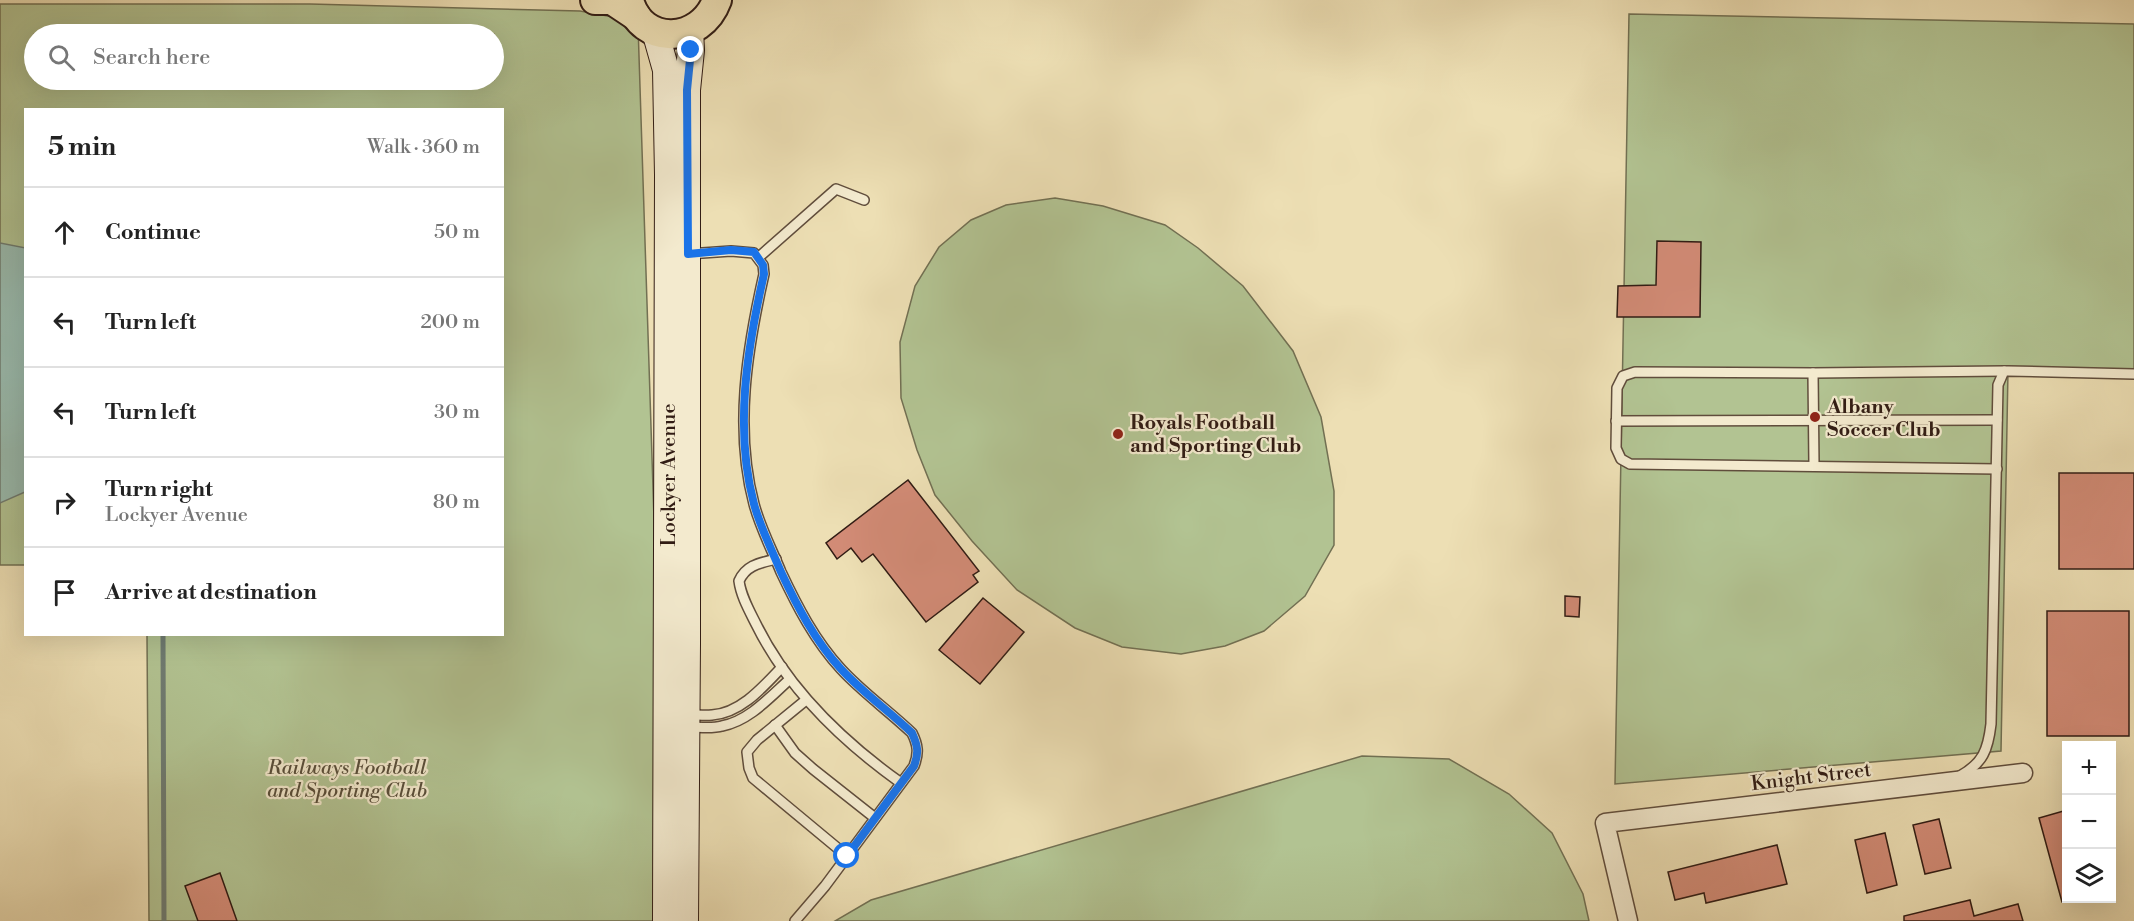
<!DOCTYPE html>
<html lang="en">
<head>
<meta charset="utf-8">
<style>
  :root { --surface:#fff; --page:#f2f2f2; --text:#222; --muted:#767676; --line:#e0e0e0 }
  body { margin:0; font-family:"Libre Bodoni",serif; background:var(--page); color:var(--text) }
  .controls { position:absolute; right:18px; bottom:18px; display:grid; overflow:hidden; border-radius:0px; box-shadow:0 6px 24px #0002 }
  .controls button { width:54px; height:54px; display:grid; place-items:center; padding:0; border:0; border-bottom:2px solid var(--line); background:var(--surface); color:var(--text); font:30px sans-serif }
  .stop { position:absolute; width:18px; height:18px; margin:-14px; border:4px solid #1a73e8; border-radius:50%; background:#fff }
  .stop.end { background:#1a73e8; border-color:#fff; box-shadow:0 2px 6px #0008 }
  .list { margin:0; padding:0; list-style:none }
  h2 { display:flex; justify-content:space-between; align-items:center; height:78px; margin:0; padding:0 24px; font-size:26px }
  h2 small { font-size:20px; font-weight:400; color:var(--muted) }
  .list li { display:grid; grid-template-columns:39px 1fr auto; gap:18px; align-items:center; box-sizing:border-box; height:90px; padding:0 24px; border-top:2px solid var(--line) }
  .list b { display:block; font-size:22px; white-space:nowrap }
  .list p { margin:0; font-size:20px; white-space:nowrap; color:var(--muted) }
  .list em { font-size:20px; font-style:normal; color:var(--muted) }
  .icon { flex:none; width:33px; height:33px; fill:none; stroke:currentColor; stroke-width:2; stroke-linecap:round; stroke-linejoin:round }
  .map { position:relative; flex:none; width:2134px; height:921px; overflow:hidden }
  .search { position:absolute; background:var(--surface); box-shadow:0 6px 24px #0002; left:24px; top:24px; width:480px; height:66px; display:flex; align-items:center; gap:15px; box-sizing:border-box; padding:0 21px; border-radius:33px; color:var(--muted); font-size:22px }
  .panel { position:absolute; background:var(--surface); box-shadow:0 6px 24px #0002; left:24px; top:108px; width:480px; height:528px; border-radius:0px }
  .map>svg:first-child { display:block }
  .green { fill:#b2c392; stroke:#727053; stroke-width:1.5; fill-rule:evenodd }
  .water { fill:#99bcb0; stroke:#6f7c72; stroke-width:1.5 }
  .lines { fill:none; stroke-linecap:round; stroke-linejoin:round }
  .stream { stroke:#6f7c72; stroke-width:5 }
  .building { fill:#d28b76; stroke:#311c14; stroke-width:1.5 }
  .lane-casing { stroke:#604d3c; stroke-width:12 }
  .street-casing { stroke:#604d3c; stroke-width:21 }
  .secondary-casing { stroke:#311c14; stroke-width:28 }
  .primary-casing { stroke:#311c14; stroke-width:32 }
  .lane { stroke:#f3eace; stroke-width:9 }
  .street { stroke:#f3eace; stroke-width:18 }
  .secondary { stroke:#f3eace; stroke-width:26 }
  .primary { stroke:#eddfb4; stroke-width:28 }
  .route { stroke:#1a73e8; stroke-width:8 }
  .poi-dot { fill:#8f2418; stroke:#f3eace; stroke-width:2 }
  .labels { text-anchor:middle; stroke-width:4.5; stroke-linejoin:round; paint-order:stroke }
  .poi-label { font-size:20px; font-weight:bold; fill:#311c14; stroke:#f3eace; text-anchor:start }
  .street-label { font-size:20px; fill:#311c14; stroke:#f3eace }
  .park-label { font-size:20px; font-style:italic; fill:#584e3a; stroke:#f3eace }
</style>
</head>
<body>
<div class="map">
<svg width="2134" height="921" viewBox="0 0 2134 921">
  <rect width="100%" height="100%" fill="#eddfb4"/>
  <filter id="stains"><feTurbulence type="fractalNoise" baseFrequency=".00333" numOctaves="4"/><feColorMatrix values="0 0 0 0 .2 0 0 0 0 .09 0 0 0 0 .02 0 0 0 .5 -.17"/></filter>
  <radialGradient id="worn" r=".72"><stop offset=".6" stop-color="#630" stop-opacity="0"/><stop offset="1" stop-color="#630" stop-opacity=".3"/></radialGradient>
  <g class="green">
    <path d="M0,4H310L580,11L613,17L638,25L667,921H149L147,635L502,634V110H26L25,565H0ZM34,34H494V80H34Z"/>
    <polygon points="1629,14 2134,24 2134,370 2008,371 2001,751 1615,784"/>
    <polygon points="1055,198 1103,206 1165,225 1198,248 1243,286 1293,351 1321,417 1334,491 1334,545 1305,596 1264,631 1225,646 1181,654 1122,647 1075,628 1017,590 972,541 935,495 917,450 901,398 900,342 915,286 939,247 971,220 1006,205"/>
    <polygon points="1362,756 1449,759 1509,794 1552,833 1583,894 1589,921 835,921 871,900"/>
  </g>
  <polygon class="water" points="0,243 26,248 25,492 0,503"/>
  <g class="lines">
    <polyline class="stream" points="163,634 164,921"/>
  </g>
  <g class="building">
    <polygon points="1657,241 1701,242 1700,317 1617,317 1618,286 1656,285"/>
    <rect x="2059" y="473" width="75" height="96"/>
    <polygon points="908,480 979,571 973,575 978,582 926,622 873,554 862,562 851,548 837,559 826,543"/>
    <polygon points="1565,596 1580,597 1579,617 1565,616"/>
    <polygon points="983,598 1024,632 980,684 939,650"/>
    <rect x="2047" y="611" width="82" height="125"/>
    <polygon points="2067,810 2067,902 2062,902 2039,818"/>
    <polygon points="1939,819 1951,868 1925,874 1913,825"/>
    <polygon points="1885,833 1897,885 1867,893 1855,840"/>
    <polygon points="1777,845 1787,884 1706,903 1704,893 1675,900 1668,872"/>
    <polygon points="220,873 237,921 198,921 185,886"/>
    <polygon points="1970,900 1974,916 2018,904 2023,921 1904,921 1904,916"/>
  </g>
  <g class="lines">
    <g class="lane-casing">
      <g id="lane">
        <path d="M688,254L731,251L754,253L763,265L764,274C747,349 734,429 754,504C760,527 772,550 781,572C797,606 815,641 841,669C862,692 889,711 912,733C918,745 919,753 914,766L825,886L795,921"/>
        <polyline points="759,257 836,189 864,200"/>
        <polyline points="1813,373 1814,466"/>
        <polyline points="1616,421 1997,420"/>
        <polyline points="1997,469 1630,464 1621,459 1616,448 1617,388 1623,376 1635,372 1813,373 2004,371"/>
        <path d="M776,559C760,563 746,565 739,581C741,596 749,610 756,624C788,689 842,741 901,783"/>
        <polyline points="806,700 757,740 747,752 749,768 753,778 847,856"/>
        <path d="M688,714C696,715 704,716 712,715C741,713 763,687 782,667"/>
        <polyline points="775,725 795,753 813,769 875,818"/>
        <path d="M689,727C699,727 712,729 722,726C749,721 770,697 790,679"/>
        <path d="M1960,776C1983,763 1988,750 1991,724L1998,385L2004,371H2008L2134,374"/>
      </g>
    </g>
    <g class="street-casing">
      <polyline id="street" points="1628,921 1605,823 2023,773"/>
    </g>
    <g class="secondary-casing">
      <g id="secondary">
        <polyline points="655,31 666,70 668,175 666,921"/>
        <polyline points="685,921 687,644 687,90 691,50 690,31"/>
      </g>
    </g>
    <g class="primary-casing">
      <g id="primary">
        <polyline points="595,0 612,0 636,16"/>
        <path d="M629,0C641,47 701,44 717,0"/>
      </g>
    </g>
    <use href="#lane" class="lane"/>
    <use href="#street" class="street"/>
    <use href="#secondary" class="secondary"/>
    <use href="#primary" class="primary"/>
  </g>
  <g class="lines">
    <path class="route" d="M691,50L687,90L688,254L731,250L754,252L763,265L764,274C747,349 734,429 754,504C760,527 772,550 781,572C797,606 815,641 841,669C862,692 889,711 912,733C918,746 919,753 914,766L847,856"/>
  </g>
  <g class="poi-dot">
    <circle cx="1815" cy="417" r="6"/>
    <circle cx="1118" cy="434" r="6"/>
  </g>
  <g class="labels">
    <g class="poi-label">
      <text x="1827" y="413">Albany<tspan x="1827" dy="23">Soccer Club</tspan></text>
      <text x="1130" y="429">Royals Football<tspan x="1130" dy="23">and Sporting Club</tspan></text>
    </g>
    <g class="street-label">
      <text transform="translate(668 475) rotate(-90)" y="7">Lockyer Avenue</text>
      <text transform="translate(1811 776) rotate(-7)" y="7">Knight Street</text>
    </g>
    <g class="park-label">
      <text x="347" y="774">Railways Football<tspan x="347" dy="23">and Sporting Club</tspan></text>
    </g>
  </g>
  <rect width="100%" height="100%" filter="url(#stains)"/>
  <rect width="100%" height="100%" fill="url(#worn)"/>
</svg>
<div class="controls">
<button>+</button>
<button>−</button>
<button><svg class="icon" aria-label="layers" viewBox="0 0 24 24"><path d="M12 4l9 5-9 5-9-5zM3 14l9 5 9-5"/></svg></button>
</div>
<div class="stop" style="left:847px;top:856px"></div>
<div class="stop end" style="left:691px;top:50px"></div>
<div class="search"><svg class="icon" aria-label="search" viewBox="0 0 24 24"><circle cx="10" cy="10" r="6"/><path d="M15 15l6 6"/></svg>Search here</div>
<section class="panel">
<h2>5 min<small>Walk · 360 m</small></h2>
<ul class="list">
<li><svg class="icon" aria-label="ahead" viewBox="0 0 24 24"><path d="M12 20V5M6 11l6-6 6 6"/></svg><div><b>Continue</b></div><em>50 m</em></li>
<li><svg class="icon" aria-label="left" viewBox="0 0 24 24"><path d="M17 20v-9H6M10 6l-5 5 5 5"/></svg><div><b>Turn left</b></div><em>200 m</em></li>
<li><svg class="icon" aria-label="left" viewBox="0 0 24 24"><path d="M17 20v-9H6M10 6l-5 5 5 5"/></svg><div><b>Turn left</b></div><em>30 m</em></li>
<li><svg class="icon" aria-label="right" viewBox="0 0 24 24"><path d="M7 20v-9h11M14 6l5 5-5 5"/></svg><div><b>Turn right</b><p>Lockyer Avenue</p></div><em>80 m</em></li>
<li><svg class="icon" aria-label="arrive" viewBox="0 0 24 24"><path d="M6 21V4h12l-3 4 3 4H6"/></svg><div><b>Arrive at destination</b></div></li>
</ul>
</section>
</div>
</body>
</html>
